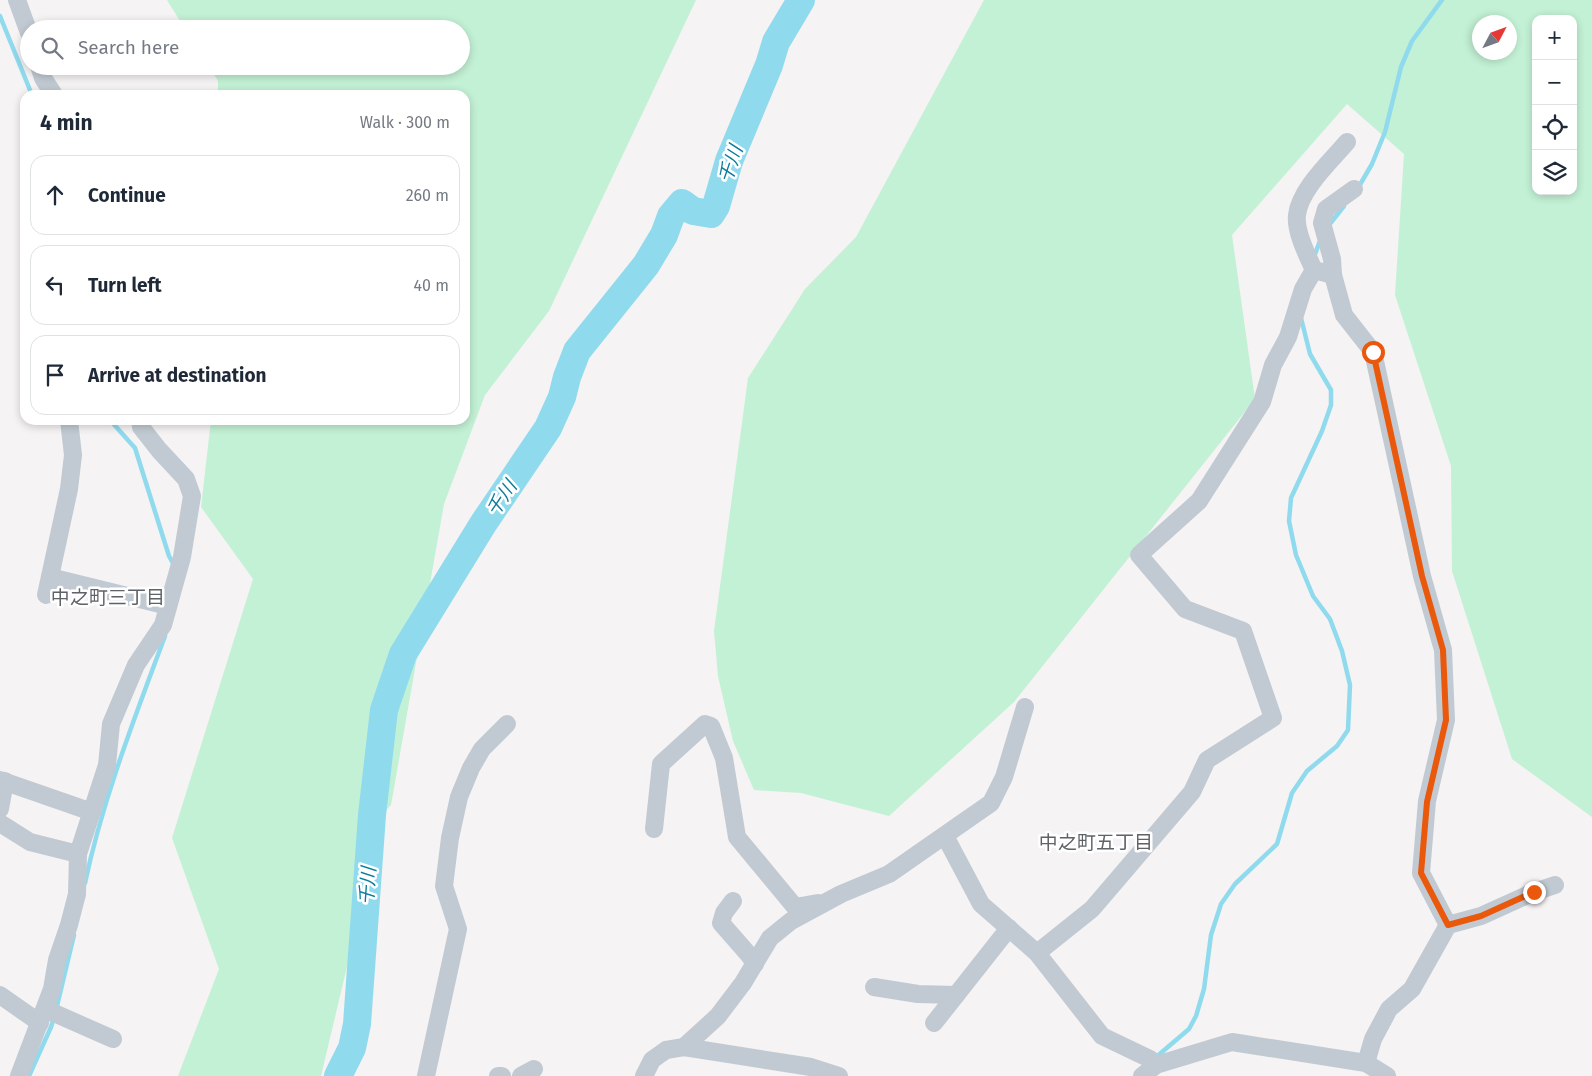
<!DOCTYPE html>
<html lang="en">
<head>
<meta charset="utf-8">
<style>
  :root { --surface:#fff; --page:#f6f6f7; --text:#1f2937; --muted:#747a83; --line:#e0e1e3 }
  body { margin:0; font-family:"Fira Sans","Noto Sans JP",sans-serif; background:var(--page); color:var(--text) }
  .controls { position:absolute; right:15px; top:15px; display:grid; overflow:hidden; border-radius:10px; box-shadow:0 2px 8px #0003 }
  .controls button { width:45px; height:45px; display:grid; place-items:center; padding:0; border:0; border-bottom:1px solid var(--line); background:var(--surface); color:var(--text); font:25px sans-serif }
  .compass { position:absolute; left:1472px; top:15px; width:45px; height:45px; border-radius:50%; background:var(--surface); box-shadow:0 2px 8px #0003; rotate:49deg }
  .stop { position:absolute; width:15px; height:15px; margin:-11px; border:4px solid #ea580c; border-radius:50%; background:#fff }
  .stop.end { background:#ea580c; border-color:#fff; box-shadow:0 1px 5px #0008 }
  .list { margin:0; padding:0; list-style:none }
  h2 { display:flex; justify-content:space-between; align-items:center; height:65px; margin:0; padding:0 20px; font-size:21px }
  h2 small { font-size:16px; font-weight:400; color:var(--muted) }
  .list li { display:grid; grid-template-columns:32px 1fr auto; gap:15px; align-items:center; box-sizing:border-box; height:80px; margin:0 10px 10px; padding:0 10px; border:1px solid var(--line); border-radius:15px }
  .list b { display:block; font-size:19px; white-space:nowrap }
  .list em { font-size:16px; font-style:normal; color:var(--muted) }
  .icon { flex:none; width:28px; height:28px; fill:none; stroke:currentColor; stroke-width:2; stroke-linecap:round; stroke-linejoin:round }
  .map { position:relative; flex:none; width:1592px; height:1076px; overflow:hidden }
  .search { position:absolute; background:var(--surface); box-shadow:0 2px 8px #0003; left:20px; top:20px; width:450px; height:55px; display:flex; align-items:center; gap:12px; box-sizing:border-box; padding:0 18px; border-radius:28px; color:var(--muted); font-size:19px }
  .panel { position:absolute; background:var(--surface); box-shadow:0 2px 8px #0003; left:20px; top:90px; width:450px; height:335px; border-radius:15px }
  .map>svg:first-child { display:block }
  .green { fill:#c3f1d5; fill-rule:evenodd }
  .lines { fill:none; stroke-linecap:round; stroke-linejoin:round }
  .stream { stroke:#90daee; stroke-width:4.5 }
  .river { stroke:#90daee; stroke-width:28 }
  .street { stroke:#c1cad2; stroke-width:18 }
  .route { stroke:#ea580c; stroke-width:6 }
  .labels { text-anchor:middle; stroke-width:5; stroke-linejoin:round; paint-order:stroke }
  .water-label { font-size:19px; font-style:italic; fill:#0c7c9b; stroke:#fff }
  .neighbourhood-label { font-size:19px; fill:#5f6368; stroke:#fff }
</style>
</head>
<body>
<div class="map">
<svg width="1592" height="1076" viewBox="0 0 1592 1076">
  <rect width="100%" height="100%" fill="#f5f3f3"/>
  <g class="green">
    <polygon points="167,0 696,0 549,311 485,395 444,504 391,805 366,831 350,954 321,1076 178,1076 219,969 172,838 253,579 201,507 211,420 465,420 465,95 218,95 218,81 209,66 461,66 461,29 185,29"/>
    <path d="M984,0H1592V817L1512,759L1452,571L1451,466L1395,295L1404,154L1347,104L1232,235L1255,399L1014,702L889,816L801,793L754,790L733,741L718,676L714,631L748,378L805,289L856,237ZM1536,19H1573V191H1536ZM1480,22H1510V52H1480Z"/>
  </g>
  <g class="lines">
    <g class="stream">
      <polyline points="0,16 32,95"/>
      <polyline points="1358,188 1372,164 1385,132 1401,67 1412,41 1442,0"/>
      <polyline points="1329,225 1344,206"/>
      <polyline points="1314,257 1321,238"/>
      <polyline points="110,420 135,448 169,556 174,565"/>
      <path d="M85,883C103,798 135,717 165,636"/>
      <polyline points="56,1010 74,935"/>
      <polyline points="1155,1058 1189,1029 1196,1016 1204,989 1211,935 1221,904 1235,884 1277,844 1292,793 1307,771 1337,746 1348,730 1350,685 1342,651 1330,619 1313,596 1296,555 1289,521 1291,498 1322,431 1331,405 1331,390 1310,354 1301,318"/>
      <polyline points="29,1076 51,1027 54,1017"/>
    </g>
    <polyline class="river" points="338,1076 352,1048 357,1024 372,815 384,710 403,654 483,524 548,428 562,397 567,377 577,351 646,265 664,235 671,216 682,203 693,211 711,214 716,206 729,161 769,65 776,42 801,0"/>
    <g class="street">
      <polyline points="17,0 29,33"/>
      <polyline points="39,66 43,78 54,95"/>
      <polyline points="1354,189 1326,209 1322,223 1332,259 1333,275 1344,315 1373,352 1422,576 1443,650 1446,720 1427,801 1421,873 1448,925"/>
      <path d="M1314,270C1307,255 1295,231 1297,215C1300,189 1331,161 1347,142"/>
      <polyline points="50,577 168,606"/>
      <polyline points="46,595 69,489 73,455 69,420"/>
      <polyline points="0,780 92,812"/>
      <polyline points="0,809 5,781"/>
      <polyline points="0,823 30,842 78,854"/>
      <polyline points="654,829 661,764 705,724 711,726 724,758 737,837 795,907 818,903"/>
      <polyline points="945,836 981,904 1037,953 1102,1036 1150,1059 1156,1065"/>
      <polyline points="733,901 724,913 721,923 749,955 755,964"/>
      <polyline points="1037,953 1092,909 1192,792 1207,760 1273,718 1243,631 1185,609 1139,555 1199,501 1262,402 1273,365 1288,337 1303,289 1314,270 1333,275"/>
      <polyline points="874,987 918,994 956,995"/>
      <polyline points="0,995 40,1023"/>
      <polyline points="45,1009 113,1039"/>
      <polyline points="934,1023 1009,928"/>
      <polyline points="684,1047 811,1067 839,1076"/>
      <polyline points="1366,1063 1373,1039 1389,1009 1412,989 1448,925 1481,916 1534,892 1555,885"/>
      <polyline points="19,1076 52,989 57,960 69,925 77,894 78,854 107,765 111,724 136,665 163,625 182,557 192,496 186,479 159,450 141,427 140,420"/>
      <polyline points="426,1076 458,929 444,886 450,838 459,797 471,768 482,749 507,724"/>
      <polyline points="498,1076 502,1076"/>
      <polyline points="521,1076 534,1069"/>
      <polyline points="644,1076 652,1060 666,1050 684,1047 718,1016 743,983 770,938 791,921 841,894 889,874 991,803 1004,777 1025,707"/>
      <polyline points="1142,1076 1156,1065 1232,1042 1366,1063 1387,1076"/>
    </g>
  </g>
  <g class="lines">
    <polyline class="route" points="1373,352 1422,576 1443,650 1446,720 1427,802 1421,873 1448,925 1481,916 1534,892"/>
  </g>
  <g class="labels">
    <g class="water-label">
      <text transform="translate(730 164) rotate(-71)" y="7">千川</text>
      <text transform="translate(501 498) rotate(-56)" y="7">千川</text>
      <text transform="translate(367 886) rotate(-86)" y="7">千川</text>
    </g>
    <g class="neighbourhood-label">
      <text x="108" y="604">中之町三丁目</text>
      <text x="1096" y="849">中之町五丁目</text>
    </g>
  </g>
</svg>
<div class="controls">
<button>+</button>
<button>−</button>
<button><svg class="icon" aria-label="locate" viewBox="0 0 24 24"><circle cx="12" cy="12" r="6"/><path d="M12 2v4M12 18v4M2 12h4M18 12h4"/></svg></button>
<button><svg class="icon" aria-label="layers" viewBox="0 0 24 24"><path d="M12 4l9 5-9 5-9-5zM3 14l9 5 9-5"/></svg></button>
</div>
<svg class="compass" viewBox="-18 -18 36 36"><path d="M0-13l5 13h-10z" fill="#e53935"/><path d="M0 13l5-13h-10z" fill="#747a83"/></svg>
<div class="stop" style="left:1373px;top:352px"></div>
<div class="stop end" style="left:1534px;top:892px"></div>
<div class="search"><svg class="icon" aria-label="search" viewBox="0 0 24 24"><circle cx="10" cy="10" r="6"/><path d="M15 15l6 6"/></svg>Search here</div>
<section class="panel">
<h2>4 min<small>Walk · 300 m</small></h2>
<ul class="list">
<li><svg class="icon" aria-label="ahead" viewBox="0 0 24 24"><path d="M12 20V5M6 11l6-6 6 6"/></svg><div><b>Continue</b></div><em>260 m</em></li>
<li><svg class="icon" aria-label="left" viewBox="0 0 24 24"><path d="M17 20v-9H6M10 6l-5 5 5 5"/></svg><div><b>Turn left</b></div><em>40 m</em></li>
<li><svg class="icon" aria-label="arrive" viewBox="0 0 24 24"><path d="M6 21V4h12l-3 4 3 4H6"/></svg><div><b>Arrive at destination</b></div></li>
</ul>
</section>
</div>
</body>
</html>
